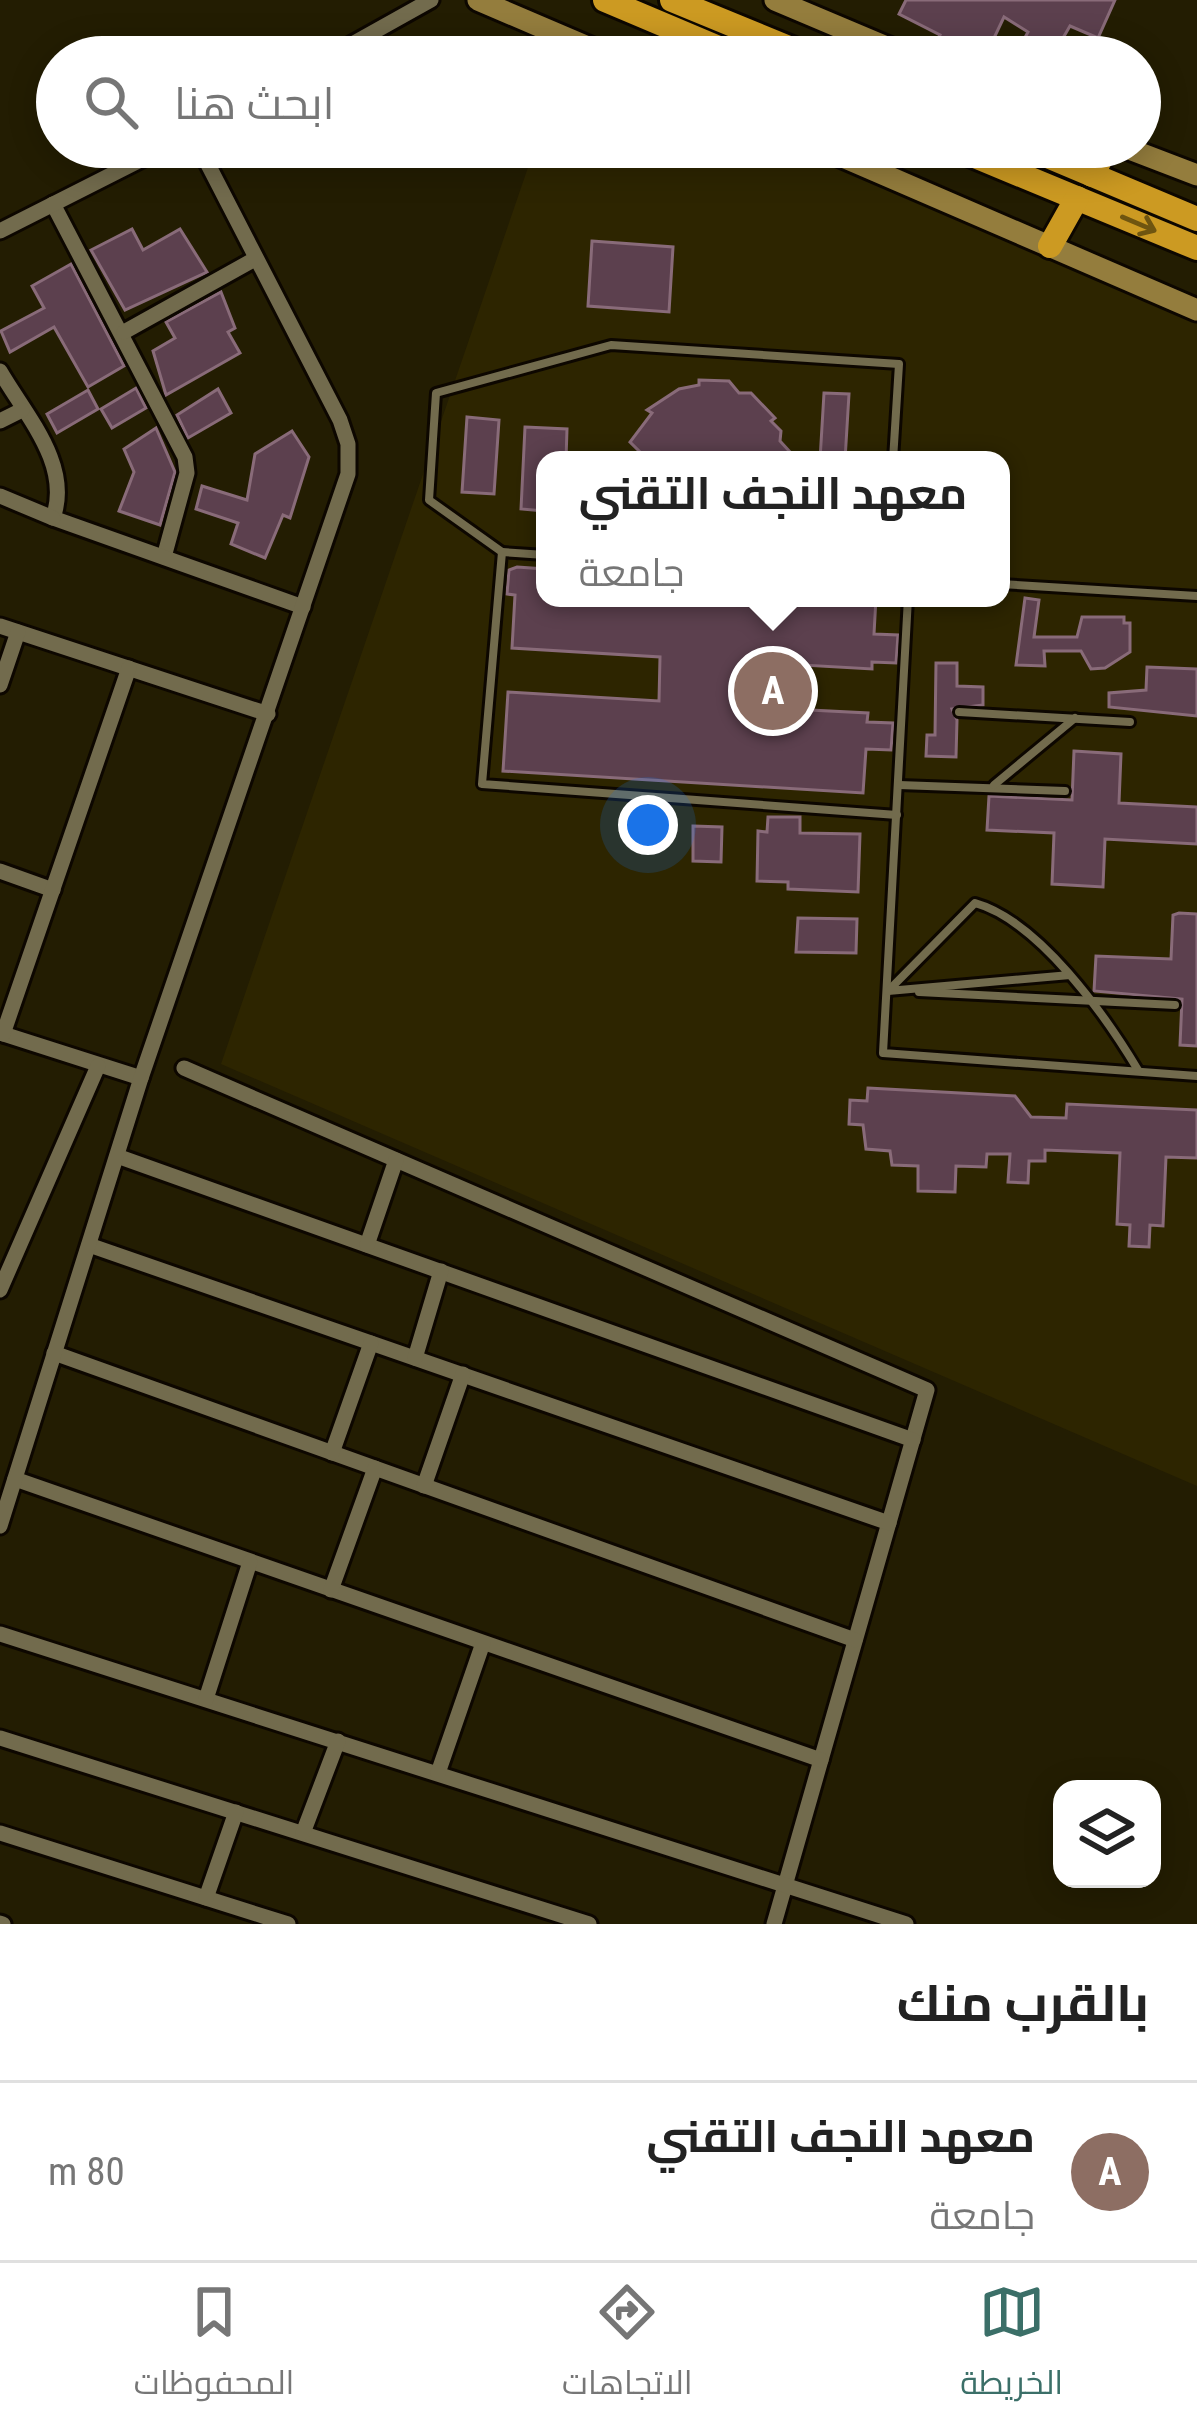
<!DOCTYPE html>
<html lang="ar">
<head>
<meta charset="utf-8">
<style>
  :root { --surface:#fff; --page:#f6f6f6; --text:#222; --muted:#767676; --line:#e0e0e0; --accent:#3b6f68 }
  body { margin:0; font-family:"Roboto Condensed",Cairo,sans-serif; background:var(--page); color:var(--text); direction:rtl }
  .controls { position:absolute; right:36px; bottom:36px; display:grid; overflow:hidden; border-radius:24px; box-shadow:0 6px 30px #0003 }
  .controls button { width:108px; height:108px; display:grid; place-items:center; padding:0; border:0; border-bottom:3px solid var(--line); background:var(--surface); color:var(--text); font:60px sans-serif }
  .you { position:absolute; left:648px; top:825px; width:42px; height:42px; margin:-30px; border:9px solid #fff; border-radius:50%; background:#1a73e8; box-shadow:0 0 0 18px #1a73e833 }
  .badge { display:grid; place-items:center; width:78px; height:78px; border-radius:50%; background:var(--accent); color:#fff; font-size:39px; font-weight:700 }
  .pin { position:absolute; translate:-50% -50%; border:6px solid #fff; box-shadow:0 3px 12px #0006 }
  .popup { position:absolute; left:536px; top:451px; width:474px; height:156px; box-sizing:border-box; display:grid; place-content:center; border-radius:24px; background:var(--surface); filter:drop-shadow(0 3px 9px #0005); font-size:39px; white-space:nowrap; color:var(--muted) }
  .popup b { font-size:45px; color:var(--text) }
  .popup::after { content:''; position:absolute; left:50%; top:100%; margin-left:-24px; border:24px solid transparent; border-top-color:var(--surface) }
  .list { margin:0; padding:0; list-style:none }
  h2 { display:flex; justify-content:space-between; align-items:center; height:156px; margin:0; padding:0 48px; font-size:51px }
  h2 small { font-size:39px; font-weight:400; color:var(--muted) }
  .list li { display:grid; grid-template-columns:78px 1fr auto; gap:36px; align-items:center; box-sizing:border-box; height:180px; padding:0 48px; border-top:3px solid var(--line) }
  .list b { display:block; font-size:45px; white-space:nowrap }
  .list p { margin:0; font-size:39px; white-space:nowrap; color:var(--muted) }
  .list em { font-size:39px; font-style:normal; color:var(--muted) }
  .icon { flex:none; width:66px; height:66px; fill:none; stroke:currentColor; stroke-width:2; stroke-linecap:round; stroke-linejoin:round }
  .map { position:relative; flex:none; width:1197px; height:1924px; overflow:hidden; direction:ltr }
  .search { position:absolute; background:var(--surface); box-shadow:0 6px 30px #0003; left:36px; right:36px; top:36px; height:132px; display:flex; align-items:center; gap:30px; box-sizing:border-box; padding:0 42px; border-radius:66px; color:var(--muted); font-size:45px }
  .sheet { height:336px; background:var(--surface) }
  nav { display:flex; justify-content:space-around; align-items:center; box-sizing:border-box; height:168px; border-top:3px solid var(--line); background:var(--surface); font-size:33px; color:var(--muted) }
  nav a { display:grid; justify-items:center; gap:6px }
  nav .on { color:var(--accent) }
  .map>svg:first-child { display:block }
  .built { fill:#2d2500; fill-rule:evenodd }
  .building { fill:#5c404e; stroke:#896b79; stroke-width:3 }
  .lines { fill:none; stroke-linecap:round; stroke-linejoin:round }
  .service-casing { stroke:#0d0700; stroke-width:14 }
  .minor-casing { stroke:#0d0700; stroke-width:21 }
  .secondary-casing { stroke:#0d0700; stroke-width:27 }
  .trunk-casing { stroke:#0d0700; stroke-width:30 }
  .service { stroke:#726b4d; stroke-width:8 }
  .minor { stroke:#726b4d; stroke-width:15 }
  .secondary { stroke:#947d3d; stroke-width:21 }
  .trunk { stroke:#cc9a22; stroke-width:24 }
  .oneway { stroke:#6f5510 }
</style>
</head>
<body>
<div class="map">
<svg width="1197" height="1924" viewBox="0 0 1197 1924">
  <rect width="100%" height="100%" fill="#231d02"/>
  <path class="built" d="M535,147H831L1197,318V1486L221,1064ZM545,460H1001V598H545Z"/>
  <g class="building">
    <polygon points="906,0 1115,0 1098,38 1070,26 1052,57 1022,43 1028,32 1004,17 985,57 955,50 937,41 940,35 899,14"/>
    <polygon points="132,229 143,250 180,229 207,272 125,310 91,250"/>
    <polygon points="592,241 673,247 669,312 588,306"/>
    <polygon points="71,264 124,366 88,387 54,327 10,352 1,331 44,308 32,286"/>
    <polygon points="221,292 235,328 228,332 240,353 166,395 153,351 175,338 166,322"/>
    <polygon points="699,380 729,381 739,393 751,393 775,418 771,421 781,431 780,441 790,452 781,460 630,460 640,452 630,442 652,413 647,410 679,389 699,385"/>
    <polygon points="136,388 146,408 112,428 101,409"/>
    <polygon points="218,389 231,413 188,438 177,415"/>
    <polygon points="88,390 98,409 57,433 47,414"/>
    <polygon points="824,393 849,394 845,460 820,460"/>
    <polygon points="467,417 499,420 494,494 462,492"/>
    <polygon points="525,427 567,429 566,460 545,460 545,511 521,509"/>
    <polygon points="156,428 175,472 160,525 119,511 134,472 124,449"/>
    <polygon points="292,431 309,457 290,518 283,515 265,558 231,544 238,523 196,509 202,486 247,500 255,454"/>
    <polygon points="517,567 545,569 545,598 876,598 874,634 898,635 896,663 872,662 872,669 803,665 803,682 772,681 771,708 868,713 867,722 893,723 891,750 866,749 863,793 503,771 508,692 659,701 660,657 512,648 515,595 507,594 509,570"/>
    <polygon points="1025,598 1039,600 1034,637 1077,637 1082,617 1124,617 1124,623 1130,623 1130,652 1105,668 1091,669 1081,651 1044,651 1045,666 1016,665"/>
    <polygon points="936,663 957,663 957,686 983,687 983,705 952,709 957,720 956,757 926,756 927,735 935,735"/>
    <polygon points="1147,667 1197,669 1197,716 1109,707 1109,693 1146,690"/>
    <polygon points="1074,751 1121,754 1119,803 1197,807 1197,844 1105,839 1103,887 1052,884 1054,833 987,830 989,796 1072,800"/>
    <polygon points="768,817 800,817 800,833 860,834 858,892 788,889 788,882 757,881 758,831 767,832"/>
    <polygon points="693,826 722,827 721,862 693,861"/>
    <polygon points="1179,913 1197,914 1197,1046 1180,1045 1182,999 1094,991 1096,956 1171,959 1173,915"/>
    <polygon points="798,918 857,919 856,953 796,952"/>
    <polygon points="868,1088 1015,1096 1031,1117 1066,1118 1067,1104 1197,1110 1197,1158 1166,1157 1163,1226 1150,1225 1149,1247 1129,1246 1130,1225 1117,1224 1120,1153 1045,1150 1045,1161 1029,1161 1028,1183 1008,1182 1010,1154 987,1154 986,1167 956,1166 955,1192 918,1191 918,1166 892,1165 890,1151 866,1149 863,1125 849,1124 850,1100 867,1101"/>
  </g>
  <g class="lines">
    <g class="service-casing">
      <g id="service">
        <polyline points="502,552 429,500 436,393 611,345 899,364 893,460"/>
        <polyline points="545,555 502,552 482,784 897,815"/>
        <polyline points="1001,584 1197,596"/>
        <polyline points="908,598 883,1053 1197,1076"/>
        <polyline points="959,712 1130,722"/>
        <polyline points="899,785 1065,791"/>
        <polyline points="994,785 1075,718"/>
        <path d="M1070,975L888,991L975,903C1039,921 1105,1015 1138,1070"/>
        <polyline points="919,992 1175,1005"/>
      </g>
    </g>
    <g class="minor-casing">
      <g id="minor">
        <polyline points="329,57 431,0"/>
        <polyline points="53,204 185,457 187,473 164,557"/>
        <polyline points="0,231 166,147"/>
        <polyline points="124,332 255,259"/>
        <path d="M0,371C26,416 72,465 53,518L303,607"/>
        <polyline points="0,421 22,410"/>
        <polyline points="0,496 53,518"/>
        <polyline points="0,626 268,714"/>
        <polyline points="0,685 18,632"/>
        <polyline points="0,871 53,890"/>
        <polyline points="0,1033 141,1078"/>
        <polyline points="3,1034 129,668"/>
        <polyline points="184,1068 927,1390 774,1924"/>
        <polyline points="117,1156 913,1440"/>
        <polyline points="89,1245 889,1523"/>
        <polyline points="367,1245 396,1160"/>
        <polyline points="0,1290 98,1066"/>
        <polyline points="54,1353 855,1640"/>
        <polyline points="415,1358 441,1271"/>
        <polyline points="332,1453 371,1343"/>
        <polyline points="15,1479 821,1760"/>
        <polyline points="424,1486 463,1374"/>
        <polyline points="0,1526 141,1078 348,474 348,444 340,420 199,147"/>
        <polyline points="331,1590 375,1468"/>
        <polyline points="0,1634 906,1924"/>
        <polyline points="206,1699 250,1562"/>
        <polyline points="0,1738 589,1924"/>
        <polyline points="438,1773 483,1643"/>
        <polyline points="0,1833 288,1924"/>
        <polyline points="303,1833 338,1741"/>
        <polyline points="206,1898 236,1812"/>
        <polyline points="0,1923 3,1924"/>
      </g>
    </g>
    <g class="secondary-casing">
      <g id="secondary">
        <polyline points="478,0 611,57"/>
        <polyline points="775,0 910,57"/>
        <polyline points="820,147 1197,310"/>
        <polyline points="1124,147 1197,175"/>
      </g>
    </g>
    <g class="trunk-casing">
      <g id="trunk">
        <polyline points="605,0 740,57"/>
        <polyline points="672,0 811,57"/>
        <polyline points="953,147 1197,248"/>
        <polyline points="1026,147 1197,219"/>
        <polyline points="1092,175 1107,147"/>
        <polyline points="1050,246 1077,198"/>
      </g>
    </g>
    <use href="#service" class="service"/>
    <use href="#minor" class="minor"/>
    <use href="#secondary" class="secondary"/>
    <use href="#trunk" class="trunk"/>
  </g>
  <defs><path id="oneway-shaft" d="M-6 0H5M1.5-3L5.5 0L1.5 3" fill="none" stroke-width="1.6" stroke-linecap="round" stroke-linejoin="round" transform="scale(3)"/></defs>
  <use class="oneway" href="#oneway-shaft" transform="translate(1139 224) rotate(23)"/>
</svg>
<div class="controls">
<button><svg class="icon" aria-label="layers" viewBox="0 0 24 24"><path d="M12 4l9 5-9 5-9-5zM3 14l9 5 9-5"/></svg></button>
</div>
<div class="you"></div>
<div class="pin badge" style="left:773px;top:691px;background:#8d6e63">A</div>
<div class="popup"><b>معهد النجف التقني</b>جامعة</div>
<div class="search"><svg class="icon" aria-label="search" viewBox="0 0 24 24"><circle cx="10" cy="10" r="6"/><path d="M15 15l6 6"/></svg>ابحث هنا</div>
</div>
<section class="sheet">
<h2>بالقرب منك<small></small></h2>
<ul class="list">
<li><span class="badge" style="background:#8d6e63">A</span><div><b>معهد النجف التقني</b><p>جامعة</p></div><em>80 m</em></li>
</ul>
</section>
<nav>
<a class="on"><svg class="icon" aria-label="map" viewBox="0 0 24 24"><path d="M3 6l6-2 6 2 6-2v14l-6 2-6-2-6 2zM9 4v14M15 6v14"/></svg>الخريطة</a>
<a><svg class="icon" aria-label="directions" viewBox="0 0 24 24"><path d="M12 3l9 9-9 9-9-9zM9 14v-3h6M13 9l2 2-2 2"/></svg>الاتجاهات</a>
<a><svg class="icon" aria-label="saved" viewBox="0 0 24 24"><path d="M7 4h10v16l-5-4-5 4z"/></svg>المحفوظات</a>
</nav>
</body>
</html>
